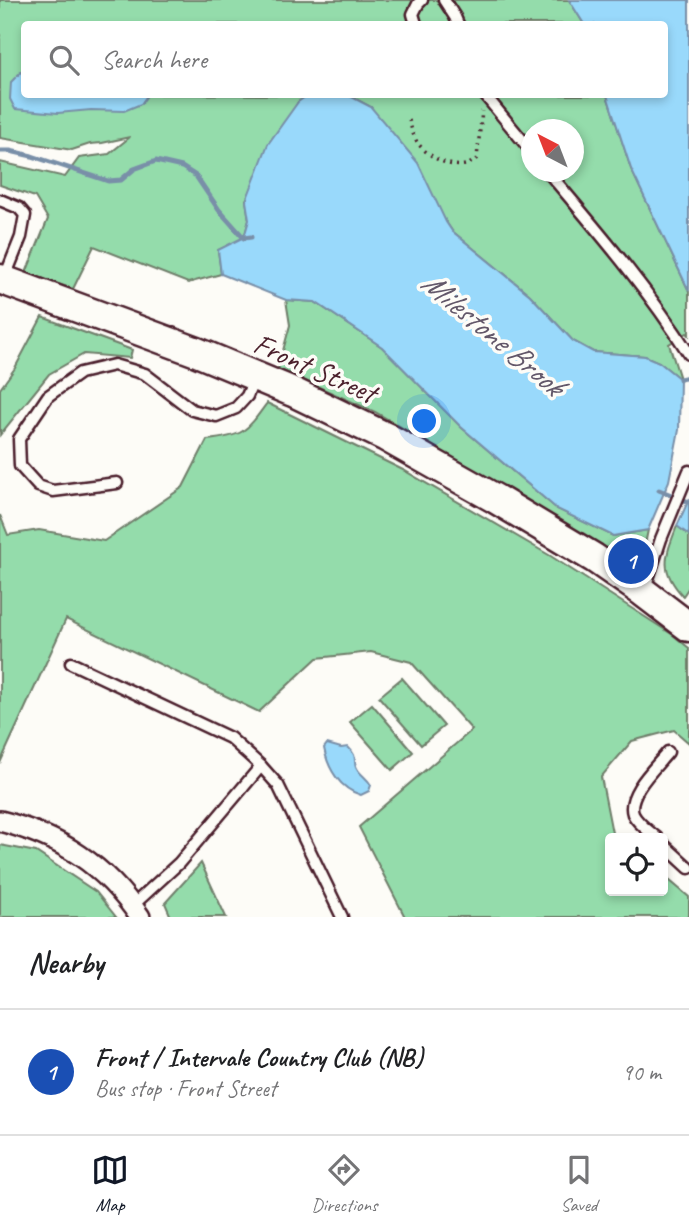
<!DOCTYPE html>
<html lang="en">
<head>
<meta charset="utf-8">
<style>
  :root { --surface:#fff; --page:#f6f6f6; --text:#202124; --muted:#757577; --line:#e0e0e0; --accent:#111827 }
  body { margin:0; font-family:Caveat,sans-serif; background:var(--page); color:var(--text) }
  .controls { position:absolute; right:21px; bottom:21px; display:grid; overflow:hidden; border-radius:7px; box-shadow:0 4px 10px #0003 }
  .controls button { width:63px; height:63px; display:grid; place-items:center; padding:0; border:0; border-bottom:2px solid var(--line); background:var(--surface); color:var(--text); font:35px sans-serif }
  .compass { position:absolute; left:521px; top:119px; width:63px; height:63px; border-radius:50%; background:var(--surface); box-shadow:0 4px 10px #0003; rotate:318deg }
  .you { position:absolute; left:425px; top:422px; width:24px; height:24px; margin:-18px; border:5px solid #fff; border-radius:50%; background:#1a73e8; box-shadow:0 0 0 10px #1a73e833 }
  .badge { display:grid; place-items:center; width:46px; height:46px; border-radius:50%; background:var(--accent); color:#fff; font-size:23px; font-weight:700 }
  .pin { position:absolute; translate:-50% -50%; border:4px solid #fff; box-shadow:0 2px 7px #0006 }
  .list { margin:0; padding:0; list-style:none }
  h2 { display:flex; justify-content:space-between; align-items:center; height:91px; margin:0; padding:0 28px; font-size:30px }
  h2 small { font-size:23px; font-weight:400; color:var(--muted) }
  .list li { display:grid; grid-template-columns:46px 1fr auto; gap:21px; align-items:center; box-sizing:border-box; height:126px; padding:0 28px; border-top:2px solid var(--line) }
  .list b { display:block; font-size:26px; white-space:nowrap }
  .list p { margin:0; font-size:23px; white-space:nowrap; color:var(--muted) }
  .list em { font-size:23px; font-style:normal; color:var(--muted) }
  .icon { flex:none; width:38px; height:38px; fill:none; stroke:currentColor; stroke-width:2; stroke-linecap:round; stroke-linejoin:round }
  .map { position:relative; flex:none; width:689px; height:917px; overflow:hidden }
  .search { position:absolute; background:var(--surface); box-shadow:0 4px 10px #0003; left:21px; right:21px; top:21px; height:77px; display:flex; align-items:center; gap:18px; box-sizing:border-box; padding:0 24px; border-radius:7px; color:var(--muted); font-size:26px }
  .sheet { height:217px; background:var(--surface) }
  nav { display:flex; justify-content:space-around; align-items:center; box-sizing:border-box; height:98px; border-top:2px solid var(--line); background:var(--surface); font-size:19px; color:var(--muted) }
  nav a { display:grid; justify-items:center; gap:4px }
  nav .on { color:var(--accent) }
  .map>svg:first-child { display:block }
  .green { fill:#94dcab; stroke:#6f7e6b; stroke-width:2; fill-rule:evenodd }
  .water { fill:#99d9fb; stroke:#798fa8; stroke-width:2 }
  .lines { fill:none; stroke-linecap:round; stroke-linejoin:round }
  .stream { stroke:#798fa8; stroke-width:5 }
  .service-casing { stroke:#4a1f2b; stroke-width:15 }
  .minor-casing { stroke:#4a1f2b; stroke-width:24 }
  .secondary-casing { stroke:#4a1f2b; stroke-width:33 }
  .path { stroke:#4a1f2b; stroke-width:3.5; stroke-dasharray:2 5; stroke-linecap:butt }
  .service { stroke:#fdfcf7; stroke-width:10 }
  .minor { stroke:#fdfcf7; stroke-width:19 }
  .secondary { stroke:#fdfcf7; stroke-width:28 }
  .labels { text-anchor:middle; stroke-width:7; stroke-linejoin:round; paint-order:stroke }
  .street-label { font-size:30px; fill:#4a1f2b; stroke:#fdfcf7 }
  .water-label { font-size:32px; font-style:italic; fill:#625769; stroke:#fdfcf7 }
</style>
</head>
<body>
<div class="map">
<svg width="689" height="917" viewBox="0 0 689 917">
  <rect width="100%" height="100%" fill="#fdfcf7"/>
  <filter id="ink" filterUnits="userSpaceOnUse"><feTurbulence type="fractalNoise" baseFrequency=".0143" numOctaves="2"/><feDisplacementMap in="SourceGraphic" scale="14" xChannelSelector="R" yChannelSelector="G"/><feConvolveMatrix kernelMatrix="1 2 1 2 8 2 1 2 1" color-interpolation-filters="sRGB"/></filter>
  <g filter="url(#ink)">
    <g class="green">
      <polygon points="0,0 569,0 584,24 24,24 24,94 309,95 298,102 246,200 249,220 244,238 218,250 221,274 188,283 94,246 73,289 26,273 48,219 35,197 0,185 0,162 65,177 79,158 109,154 130,137 102,143 90,144 72,150 0,138"/>
      <path d="M348,95H607L631,169L689,291V335L687,333L669,344L680,379L659,362L645,356L593,352L573,341L530,295L452,231L371,107ZM532,130H574V172H532Z"/>
      <polygon points="286,300 315,302 382,347 461,427 557,509 613,536 648,530 641,564 633,570 466,465 375,412 278,369 290,325"/>
      <polygon points="42,317 132,350 130,358 84,354 49,374 0,435 0,389 15,368"/>
      <path d="M267,403L405,471L549,555L673,635L689,648V743L674,730L632,741L601,777L612,833L619,838H610V891H663V875L689,897V917H405L359,827L472,730L411,662L371,652L317,658L259,712L66,619L0,763V515L8,535L39,530L104,541L183,487L207,440C244,436 246,432 267,403Z"/>
      <path d="M677,526L689,535V587L683,596C659,570 665,557 677,526Z"/>
      <polygon points="402,678 444,726 421,745 379,697"/>
      <polygon points="372,704 413,752 392,770 350,722"/>
      <polygon points="0,845 36,852 96,892 116,917 0,917"/>
      <polygon points="201,863 226,917 171,917 165,903"/>
    </g>
    <g class="water">
      <polygon points="569,0 689,0 689,291 631,169 607,95 664,94 664,24 584,24"/>
      <polygon points="24,69 24,94 146,94 146,97 141,104 124,111 91,110 58,113 15,109 10,99 11,82"/>
      <polygon points="309,94 348,95 371,107 418,163 446,222 452,231 530,295 573,341 593,352 645,356 659,362 680,379 679,430 669,481 648,530 613,536 557,509 461,427 382,347 315,302 286,300 221,274 218,250 244,237 249,220 246,201 268,144 298,102"/>
      <polygon points="689,499 689,535 677,526"/>
      <path d="M327,744L341,748L348,747C360,758 351,761 358,770C362,776 367,778 371,785L369,791L361,795C340,789 328,769 324,748Z"/>
    </g>
    <g class="lines">
      <g class="stream">
        <polyline points="0,151 10,151 32,156 108,181 121,180 134,169 156,161 182,167 196,176 219,210 244,238 251,237"/>
        <polyline points="680,379 689,377"/>
        <polyline points="659,490 689,502"/>
      </g>
      <g class="service-casing">
        <g id="service">
          <polyline points="444,0 455,17 458,24"/>
          <polyline points="416,24 413,14 418,4 422,0"/>
          <polyline points="484,94 532,152"/>
          <path d="M548,172C597,230 648,289 689,354"/>
          <polyline points="0,200 19,208 25,215 21,237 5,277"/>
          <polyline points="117,483 53,491 38,486 20,466 19,439 48,396 80,373 114,365 145,374 192,410 216,416 236,408 247,396 255,377"/>
          <polyline points="645,588 661,539 689,471"/>
          <polyline points="71,663 230,738 261,766 278,785 342,917"/>
          <path d="M657,838C649,831 637,823 633,814C626,794 656,767 668,752"/>
          <polyline points="663,844 689,868"/>
          <polyline points="132,906 179,863 261,766"/>
        </g>
      </g>
      <g class="minor-casing">
        <path id="minor" d="M0,821C60,836 105,865 140,917"/>
      </g>
      <g class="secondary-casing">
        <polyline id="secondary" points="0,279 197,352 293,392 386,437 496,499 594,558 643,592 689,627"/>
      </g>
      <path class="path" d="M409,120C411,127 413,135 417,142C428,158 461,176 477,158L482,111"/>
      <use href="#service" class="service"/>
      <use href="#minor" class="minor"/>
      <use href="#secondary" class="secondary"/>
    </g>
  </g>
  <g class="labels">
    <g class="street-label">
      <text transform="translate(315 368) rotate(24)" y="10">Front Street</text>
    </g>
    <g class="water-label">
      <text transform="translate(493 333) rotate(40)" y="11">Milestone Brook</text>
    </g>
  </g>
</svg>
<div class="controls">
<button><svg class="icon" aria-label="locate" viewBox="0 0 24 24"><circle cx="12" cy="12" r="6"/><path d="M12 2v4M12 18v4M2 12h4M18 12h4"/></svg></button>
</div>
<svg class="compass" viewBox="-18 -18 36 36"><path d="M0-13l5 13h-10z" fill="#e53935"/><path d="M0 13l5-13h-10z" fill="#757577"/></svg>
<div class="you"></div>
<div class="pin badge" style="left:631px;top:561px;background:#1a4fb4">1</div>
<div class="search"><svg class="icon" aria-label="search" viewBox="0 0 24 24"><circle cx="10" cy="10" r="6"/><path d="M15 15l6 6"/></svg>Search here</div>
</div>
<section class="sheet">
<h2>Nearby<small></small></h2>
<ul class="list">
<li><span class="badge" style="background:#1a4fb4">1</span><div><b>Front / Intervale Country Club (NB)</b><p>Bus stop · Front Street</p></div><em>90 m</em></li>
</ul>
</section>
<nav>
<a class="on"><svg class="icon" aria-label="map" viewBox="0 0 24 24"><path d="M3 6l6-2 6 2 6-2v14l-6 2-6-2-6 2zM9 4v14M15 6v14"/></svg>Map</a>
<a><svg class="icon" aria-label="directions" viewBox="0 0 24 24"><path d="M12 3l9 9-9 9-9-9zM9 14v-3h6M13 9l2 2-2 2"/></svg>Directions</a>
<a><svg class="icon" aria-label="saved" viewBox="0 0 24 24"><path d="M7 4h10v16l-5-4-5 4z"/></svg>Saved</a>
</nav>
</body>
</html>
